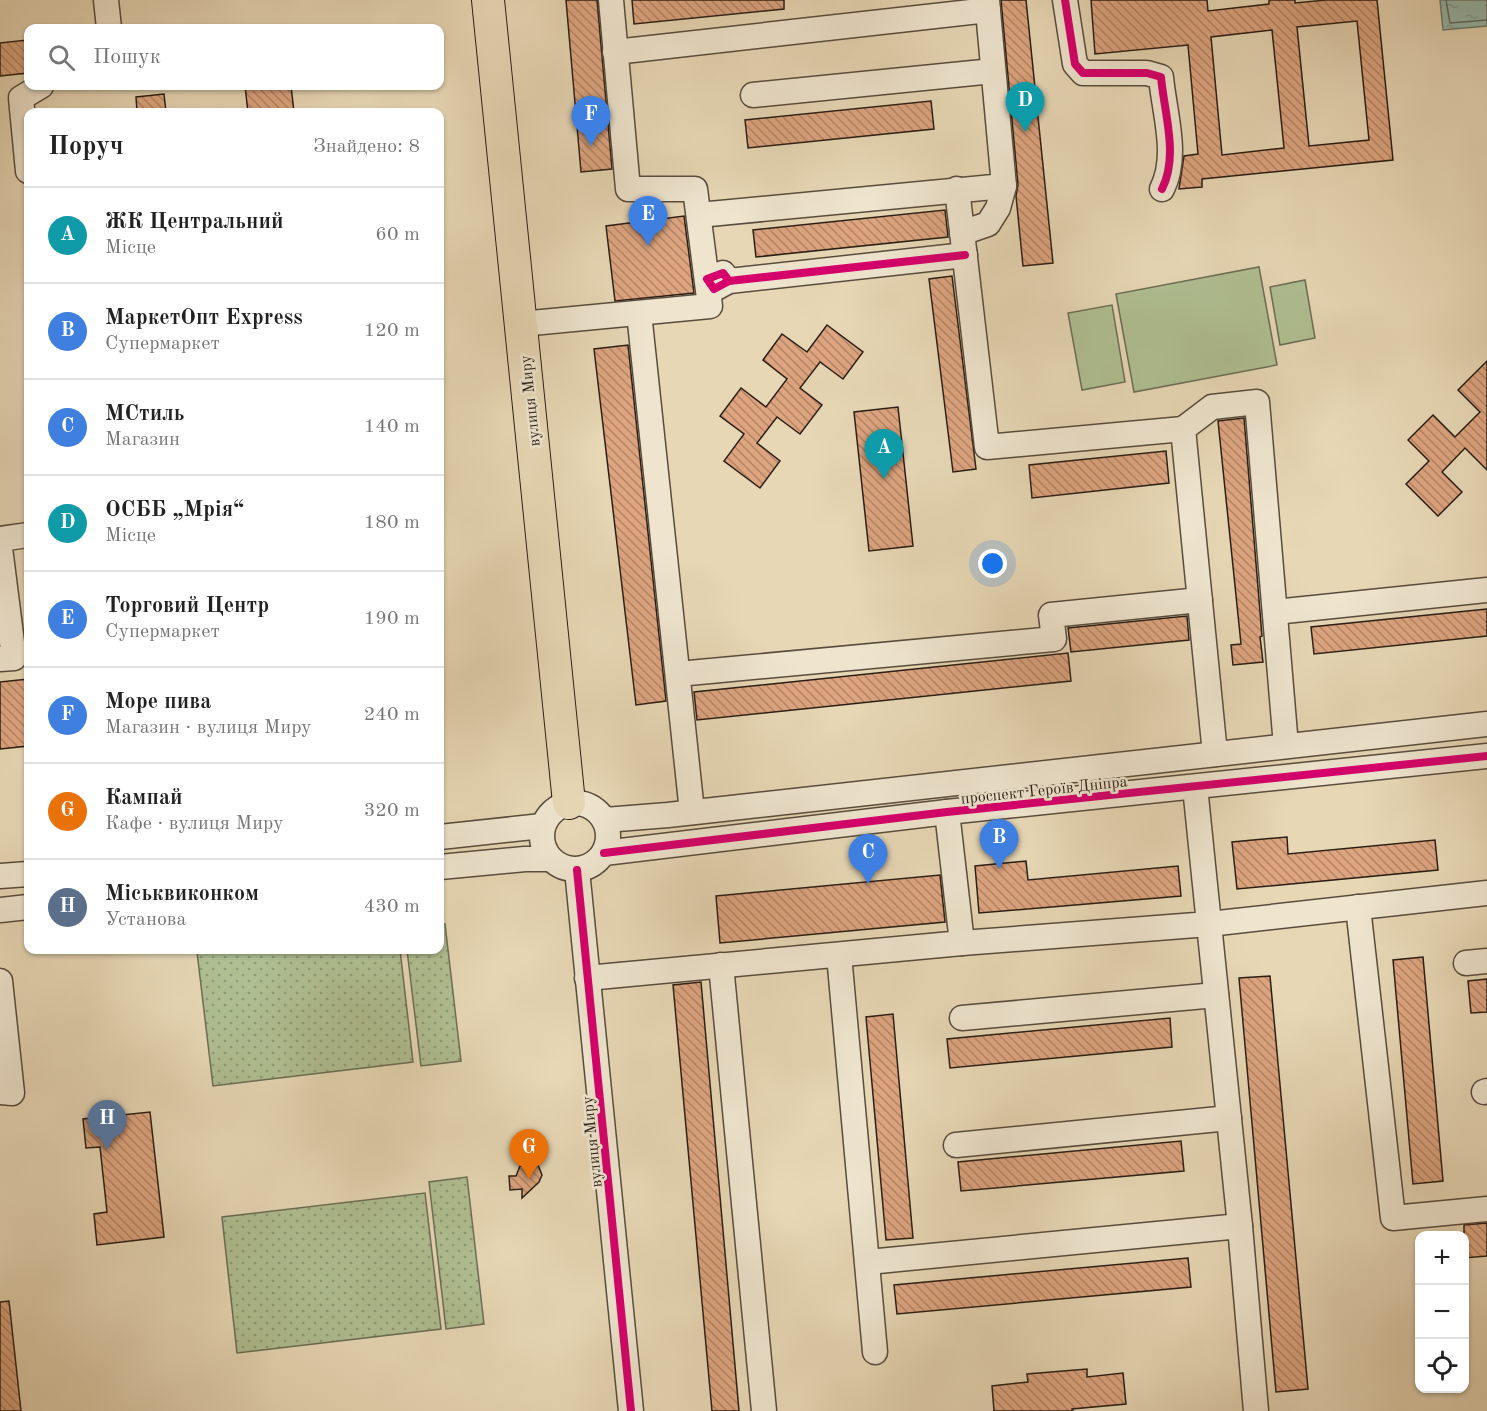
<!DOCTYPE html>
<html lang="uk">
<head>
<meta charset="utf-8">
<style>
  :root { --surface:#fff; --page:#f6f6f6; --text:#222; --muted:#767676; --line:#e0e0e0; --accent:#8f2418 }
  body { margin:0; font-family:"Old Standard TT",serif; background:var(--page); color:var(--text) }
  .controls { position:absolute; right:18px; bottom:18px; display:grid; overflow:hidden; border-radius:12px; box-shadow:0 2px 4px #0004 }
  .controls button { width:54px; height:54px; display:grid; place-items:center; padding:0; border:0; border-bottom:2px solid var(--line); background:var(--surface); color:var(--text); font:30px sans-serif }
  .you { position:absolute; left:993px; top:564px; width:21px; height:21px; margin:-15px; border:4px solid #fff; border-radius:50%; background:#1a73e8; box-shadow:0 0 0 9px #1a73e833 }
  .badge { display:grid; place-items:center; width:39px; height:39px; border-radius:50%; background:var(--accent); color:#fff; font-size:20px; font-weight:700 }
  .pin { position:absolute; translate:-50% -50px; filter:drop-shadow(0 2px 3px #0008) }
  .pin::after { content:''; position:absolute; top:32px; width:21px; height:18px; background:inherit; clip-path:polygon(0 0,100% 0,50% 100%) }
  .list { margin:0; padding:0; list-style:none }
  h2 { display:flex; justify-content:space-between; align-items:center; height:78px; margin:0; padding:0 24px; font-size:26px }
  h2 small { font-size:20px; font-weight:400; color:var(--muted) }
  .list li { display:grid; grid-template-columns:39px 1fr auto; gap:18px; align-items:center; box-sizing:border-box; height:96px; padding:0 24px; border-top:2px solid var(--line) }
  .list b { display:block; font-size:22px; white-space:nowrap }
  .list p { margin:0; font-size:20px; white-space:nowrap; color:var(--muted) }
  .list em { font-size:20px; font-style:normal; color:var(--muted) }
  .icon { flex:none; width:33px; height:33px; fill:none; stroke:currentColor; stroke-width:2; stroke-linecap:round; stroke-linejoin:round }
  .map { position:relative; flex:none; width:1487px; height:1411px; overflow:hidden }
  .search { position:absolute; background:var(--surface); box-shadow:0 2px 4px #0004; left:24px; top:24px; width:420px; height:66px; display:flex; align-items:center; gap:15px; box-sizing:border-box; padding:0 21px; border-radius:12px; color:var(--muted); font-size:22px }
  .panel { position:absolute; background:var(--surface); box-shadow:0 2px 4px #0004; left:24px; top:108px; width:420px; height:846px; border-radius:12px }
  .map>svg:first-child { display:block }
  .grass { fill:url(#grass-dots); stroke:#6c6e54; stroke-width:1.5 }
  .pitch { fill:#afbf92; stroke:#6c6e54; stroke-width:1.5 }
  .water { fill:url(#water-ripples); stroke:#6b7c71; stroke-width:1.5 }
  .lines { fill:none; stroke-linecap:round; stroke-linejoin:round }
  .shore { stroke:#606c62; stroke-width:1.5 }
  .building { fill:url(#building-back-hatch); stroke:#2a1e16; stroke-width:1.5; fill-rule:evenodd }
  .minor-casing { stroke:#594c3e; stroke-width:27 }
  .major-casing { stroke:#2a1e16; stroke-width:34 }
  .minor { stroke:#efe5cf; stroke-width:24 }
  .major { stroke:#e7d7b5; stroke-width:32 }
  .cycleway-casing { stroke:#efe5cf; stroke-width:11 }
  .cycleway { stroke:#d6006c; stroke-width:8 }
  .labels { text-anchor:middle; stroke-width:5; stroke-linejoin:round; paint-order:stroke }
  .street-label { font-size:16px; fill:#2a1e16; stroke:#efe5cf }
</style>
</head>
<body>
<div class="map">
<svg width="1487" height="1411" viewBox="0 0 1487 1411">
  <defs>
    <pattern id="grass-dots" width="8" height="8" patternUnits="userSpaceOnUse" patternTransform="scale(1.5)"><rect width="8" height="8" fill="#afbf92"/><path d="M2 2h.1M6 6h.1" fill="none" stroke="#8f9b76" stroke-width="1.8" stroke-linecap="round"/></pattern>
    <pattern id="water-ripples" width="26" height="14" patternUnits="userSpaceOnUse" patternTransform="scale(1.5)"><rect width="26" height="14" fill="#97baae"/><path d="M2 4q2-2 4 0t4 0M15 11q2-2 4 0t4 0" fill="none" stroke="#829f95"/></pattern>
    <pattern id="building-back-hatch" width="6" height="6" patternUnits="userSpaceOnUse" patternTransform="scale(1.5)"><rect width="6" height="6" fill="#dda47f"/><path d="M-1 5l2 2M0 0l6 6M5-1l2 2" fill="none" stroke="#b38567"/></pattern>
  </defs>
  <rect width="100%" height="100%" fill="#e7d7b5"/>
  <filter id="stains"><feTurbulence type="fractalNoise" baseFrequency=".00333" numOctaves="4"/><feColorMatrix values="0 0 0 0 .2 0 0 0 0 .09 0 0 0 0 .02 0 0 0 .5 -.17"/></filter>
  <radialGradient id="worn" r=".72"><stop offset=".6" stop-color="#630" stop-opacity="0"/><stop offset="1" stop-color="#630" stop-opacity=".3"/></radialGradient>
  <g class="grass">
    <polygon points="440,924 445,924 461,1061 421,1066 407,950 440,950"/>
    <polygon points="217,950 400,950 413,1062 213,1086 197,952"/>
    <polygon points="467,1177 484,1324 446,1329 429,1182"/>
    <polygon points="425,1193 441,1329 237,1353 222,1217"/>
  </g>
  <g class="pitch">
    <polygon points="1259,267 1277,365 1134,392 1116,294"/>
    <polygon points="1305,280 1315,338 1280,345 1270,287"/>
    <polygon points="1112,305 1125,382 1082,390 1068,313"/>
  </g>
  <polygon class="water" points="1440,0 1487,0 1487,26 1443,30"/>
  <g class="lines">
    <polyline class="shore" points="1446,0 1450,23 1487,20"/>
  </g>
  <g class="building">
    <polygon points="566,0 597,0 612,169 581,172"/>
    <polygon points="632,0 784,0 784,9 634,24"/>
    <polygon points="1001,0 1026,0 1053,263 1023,266 1016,196 1018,185"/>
    <path d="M1091,0H1207L1208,11L1269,4V0H1295V3L1326,0H1377L1393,160L1202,179V187L1179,189L1184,156L1198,154L1188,45L1095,54ZM1357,21L1369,140L1309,146L1297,27ZM1272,30L1284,148L1222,155L1211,37Z"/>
    <polygon points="27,40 28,73 0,76 0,43"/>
    <polygon points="245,86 291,86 294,112 248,112"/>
    <polygon points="164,94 166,112 137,112 136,97"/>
    <polygon points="931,101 934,129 748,148 745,120"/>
    <polygon points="945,210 948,237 756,257 753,230"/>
    <polygon points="684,216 694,293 615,301 606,226"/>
    <polygon points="952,276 976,469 953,472 929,279"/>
    <polygon points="827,325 863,352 843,379 820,362 800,388 822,405 800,434 777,417 757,443 780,461 760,488 724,461 744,434 720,416 741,388 766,407 787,379 763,360 782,334 807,352"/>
    <polygon points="628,345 666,701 636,705 594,349"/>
    <polygon points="1487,361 1487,470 1465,448 1442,472 1462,492 1438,516 1406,484 1429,461 1408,440 1433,415 1455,437 1480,412 1458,390"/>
    <polygon points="898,407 913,546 869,551 854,412"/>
    <polygon points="1244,418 1262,636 1260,637 1263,662 1233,665 1231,645 1241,644 1218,421"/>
    <polygon points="1166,451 1169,483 1032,498 1029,465"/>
    <polygon points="1487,609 1487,636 1314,654 1311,627"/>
    <polygon points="1187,616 1189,640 1071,652 1068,628"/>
    <polygon points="1068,653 1071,681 697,720 694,692"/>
    <polygon points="28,679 28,746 0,749 0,682"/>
    <polygon points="1287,837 1288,854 1435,840 1438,870 1237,889 1232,842"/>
    <polygon points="1026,861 1028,880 1178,866 1181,896 979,913 975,866"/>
    <polygon points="940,875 945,922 720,943 716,896"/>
    <polygon points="1423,957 1443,1181 1413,1184 1393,960"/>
    <polygon points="1270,976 1308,1389 1276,1392 1239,978"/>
    <polygon points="1487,979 1487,1012 1471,1013 1468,981"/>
    <polygon points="701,982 739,1411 712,1411 673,985"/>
    <polygon points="893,1014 913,1238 886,1240 866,1017"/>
    <polygon points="1170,1018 1172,1047 950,1068 947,1039"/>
    <polygon points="150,1112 164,1237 97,1245 94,1214 107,1212 100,1147 86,1148 83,1119"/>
    <polygon points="1181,1141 1184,1171 961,1191 958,1162"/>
    <polygon points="528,1162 538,1165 542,1175 539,1182 522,1198 522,1189 510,1190 509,1176 516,1176 520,1166"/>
    <polygon points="1487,1223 1487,1256 1464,1258 1464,1225"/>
    <polygon points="1188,1258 1191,1287 897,1314 894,1285"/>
    <polygon points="9,1301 21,1411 0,1411 0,1302"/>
    <polygon points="1087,1369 1087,1377 1123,1373 1126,1404 1072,1409 1073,1411 994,1411 992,1386 1028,1382 1027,1374"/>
  </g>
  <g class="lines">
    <g class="minor-casing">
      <g id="minor">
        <polyline points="106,0 109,28"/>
        <path d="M1065,0L1075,64L1083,73H1147L1161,77C1164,112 1179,156 1162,189"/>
        <polyline points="615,52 988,10"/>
        <polyline points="753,95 993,71"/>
        <polyline points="28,171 21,98 41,86"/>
        <polyline points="957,189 987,447 1183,429 1215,754"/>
        <polyline points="699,215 1004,186 987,0"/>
        <polyline points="962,233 988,224 998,208 1004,186"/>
        <polyline points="729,281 714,289 707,279 723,273 729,281 965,255"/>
        <polyline points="639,313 692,812"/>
        <polyline points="521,324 710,306 695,189 628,189 611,0"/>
        <polyline points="1183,429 1212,407 1257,402 1286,746"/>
        <polyline points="0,539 28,535"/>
        <polyline points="0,548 14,658 0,659"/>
        <polyline points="1275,612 1487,590"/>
        <polyline points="678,674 1054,639 1051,615 1200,600"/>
        <circle cx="575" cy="836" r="33"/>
        <polyline points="605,820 668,815 1487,724"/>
        <polyline points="440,837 542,826"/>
        <polyline points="604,853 947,812 1487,756"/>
        <polyline points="440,867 525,859 550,859"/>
        <polyline points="577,870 631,1411"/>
        <polyline points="0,876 28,874"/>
        <polyline points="1358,907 1393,1218 1487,1209"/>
        <polyline points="0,910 28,907"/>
        <polyline points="962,943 1209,924 1195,787"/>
        <polyline points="839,955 875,1352"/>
        <polyline points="1466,963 1487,961"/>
        <polyline points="721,965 764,1411"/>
        <polyline points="587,978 962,943 947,812"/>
        <polyline points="0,981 12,1093 0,1092"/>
        <polyline points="962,1018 1216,995"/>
        <polyline points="1484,1092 1487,1091"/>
        <polyline points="956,1145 1229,1118"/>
        <polyline points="868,1262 1240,1226"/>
        <polyline points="1256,1411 1240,1226 1209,924 1487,893"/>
      </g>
    </g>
    <g class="major-casing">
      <polyline id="major" points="488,0 569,803"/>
    </g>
    <use href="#minor" class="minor"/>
    <use href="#major" class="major"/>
    <g class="cycleway-casing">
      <g id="cycleway">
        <path d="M1065,0L1075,64L1083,73H1147L1161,77C1164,112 1179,156 1162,189"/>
        <polyline points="729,281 714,289 707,279 723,273 729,281 965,255"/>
        <polyline points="604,853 947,812 1487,756"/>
        <polyline points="577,870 631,1411"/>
      </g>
    </g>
    <use href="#cycleway" class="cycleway"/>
  </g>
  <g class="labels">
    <g class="street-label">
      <text transform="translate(529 401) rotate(-96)" y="6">вулиця Миру</text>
      <text transform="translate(1044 789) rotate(-6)" y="6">проспект Героїв Дніпра</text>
      <text transform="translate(591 1142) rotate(-96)" y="6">вулиця Миру</text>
    </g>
  </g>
  <rect width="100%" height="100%" filter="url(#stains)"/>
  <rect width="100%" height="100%" fill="url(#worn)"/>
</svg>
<div class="controls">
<button>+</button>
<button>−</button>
<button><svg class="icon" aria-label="locate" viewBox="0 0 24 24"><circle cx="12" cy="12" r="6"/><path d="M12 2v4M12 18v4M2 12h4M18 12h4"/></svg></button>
</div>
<div class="you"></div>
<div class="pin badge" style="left:884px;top:479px;background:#0f9aa8">A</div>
<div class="pin badge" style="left:999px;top:869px;background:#3f7fe0">B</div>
<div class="pin badge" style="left:868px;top:884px;background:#3f7fe0">C</div>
<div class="pin badge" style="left:1025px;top:132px;background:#0f9aa8">D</div>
<div class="pin badge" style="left:648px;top:246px;background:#3f7fe0">E</div>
<div class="pin badge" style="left:591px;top:146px;background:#3f7fe0">F</div>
<div class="pin badge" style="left:529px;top:1179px;background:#e8710a">G</div>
<div class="pin badge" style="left:107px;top:1150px;background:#5c6f8a">H</div>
<div class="search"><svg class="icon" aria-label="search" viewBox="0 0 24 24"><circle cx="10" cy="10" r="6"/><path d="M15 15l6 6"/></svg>Пошук</div>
<section class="panel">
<h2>Поруч<small>Знайдено: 8</small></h2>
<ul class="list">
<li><span class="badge" style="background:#0f9aa8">A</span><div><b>ЖК Центральний</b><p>Місце</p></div><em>60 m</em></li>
<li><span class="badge" style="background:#3f7fe0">B</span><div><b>МаркетОпт Express</b><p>Супермаркет</p></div><em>120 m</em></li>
<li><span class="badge" style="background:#3f7fe0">C</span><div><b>МСтиль</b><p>Магазин</p></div><em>140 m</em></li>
<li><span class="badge" style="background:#0f9aa8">D</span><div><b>ОСББ „Мрія“</b><p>Місце</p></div><em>180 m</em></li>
<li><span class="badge" style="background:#3f7fe0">E</span><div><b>Торговий Центр</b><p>Супермаркет</p></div><em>190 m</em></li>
<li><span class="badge" style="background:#3f7fe0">F</span><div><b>Море пива</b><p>Магазин · вулиця Миру</p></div><em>240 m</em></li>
<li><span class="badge" style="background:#e8710a">G</span><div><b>Кампай</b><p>Кафе · вулиця Миру</p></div><em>320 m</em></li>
<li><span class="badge" style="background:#5c6f8a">H</span><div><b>Міськвиконком</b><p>Установа</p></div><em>430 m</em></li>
</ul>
</section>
</div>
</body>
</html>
